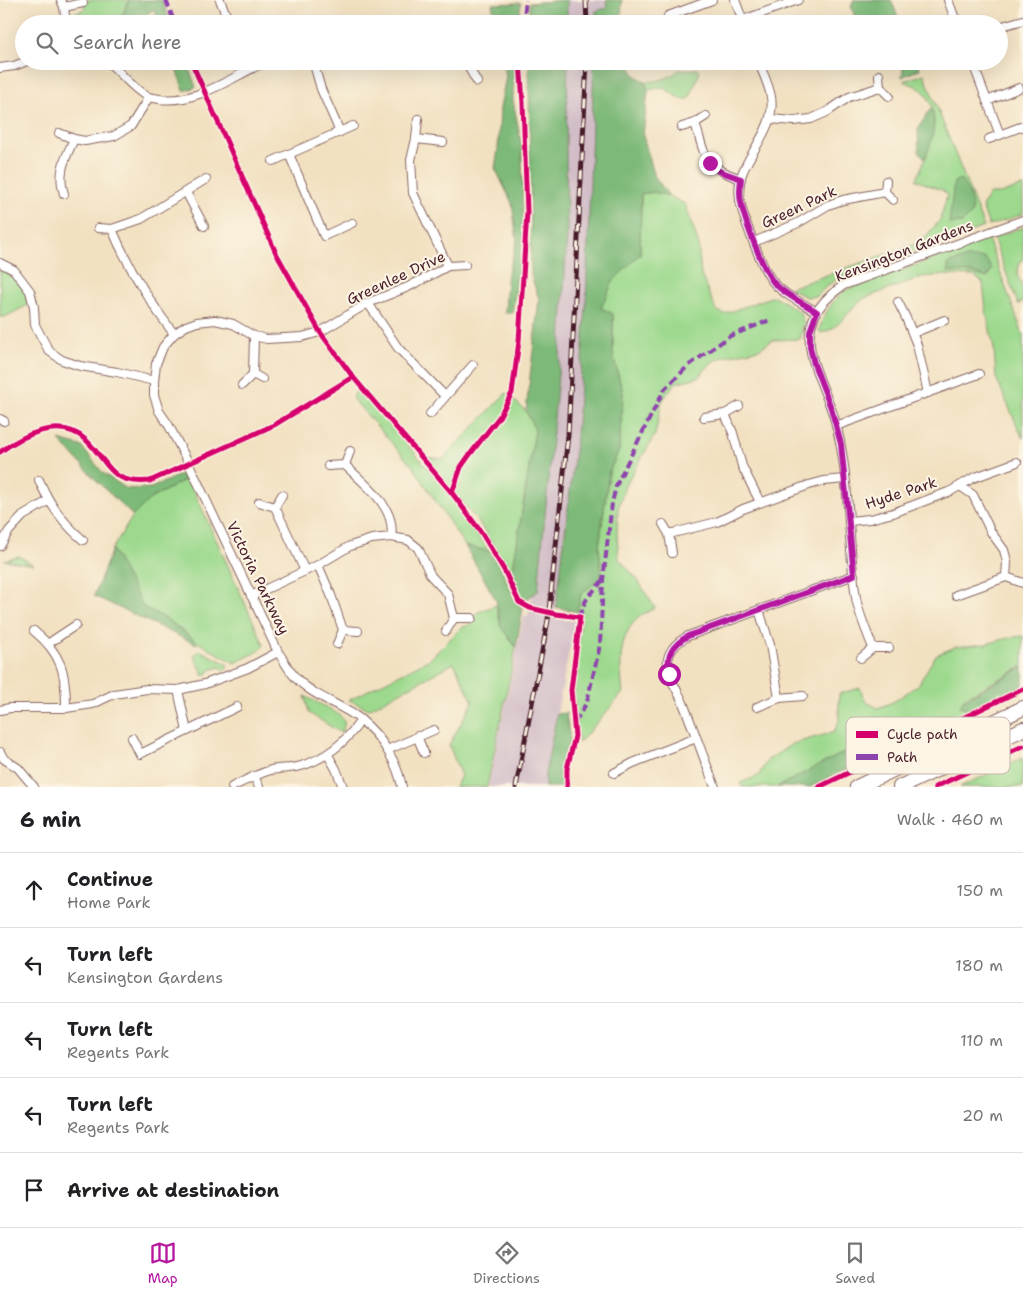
<!DOCTYPE html>
<html lang="en">
<head>
<meta charset="utf-8">
<style>
  :root { --surface:#fff; --page:#f2f2f2; --text:#202124; --muted:#757577; --line:#e0e0e0; --accent:#b5179e }
  body { margin:0; font-family:"Shantell Sans",sans-serif; background:var(--page); color:var(--text) }
  .stop { position:absolute; width:15px; height:15px; margin:-11px; border:4px solid #b5179e; border-radius:50%; background:#fff }
  .stop.end { background:#b5179e; border-color:#fff; box-shadow:0 1px 5px #0008 }
  .list { margin:0; padding:0; list-style:none }
  h2 { display:flex; justify-content:space-between; align-items:center; height:65px; margin:0; padding:0 20px; font-size:21px }
  h2 small { font-size:16px; font-weight:400; color:var(--muted) }
  .list li { display:grid; grid-template-columns:32px 1fr auto; gap:15px; align-items:center; box-sizing:border-box; height:75px; padding:0 20px; border-top:1px solid var(--line) }
  .list b { display:block; font-size:19px; white-space:nowrap }
  .list p { margin:0; font-size:16px; white-space:nowrap; color:var(--muted) }
  .list em { font-size:16px; font-style:normal; color:var(--muted) }
  .icon { flex:none; width:28px; height:28px; fill:none; stroke:currentColor; stroke-width:2; stroke-linecap:round; stroke-linejoin:round }
  .map { position:relative; flex:none; width:1023px; height:787px; overflow:hidden }
  .search { position:absolute; background:var(--surface); box-shadow:0 5px 20px #0002; left:15px; right:15px; top:15px; height:55px; display:flex; align-items:center; gap:12px; box-sizing:border-box; padding:0 18px; border-radius:28px; color:var(--muted); font-size:19px }
  .sheet { height:440px; background:var(--surface) }
  nav { display:flex; justify-content:space-around; align-items:center; box-sizing:border-box; height:70px; border-top:1px solid var(--line); background:var(--surface); font-size:14px; color:var(--muted) }
  nav a { display:grid; justify-items:center; gap:2px }
  nav .on { color:var(--accent) }
  .map>svg:first-child { display:block }
  .industrial { fill:#d2bdc7 }
  .green { fill:#9cd98d; stroke:#737c5c }
  .forest { fill:#7db978; stroke:#646c52 }
  .lines { fill:none; stroke-linecap:round; stroke-linejoin:round }
  .street-casing { stroke:#856360; stroke-width:10 }
  .highway-casing { stroke:#856360; stroke-width:16 }
  .street { stroke:#fff; stroke-width:8 }
  .highway { stroke:#fff; stroke-width:14 }
  .rail-casing { stroke:#4a1f2b; stroke-width:5 }
  .rail { stroke:#fcf5e5; stroke-width:3; stroke-dasharray:9; stroke-linecap:butt }
  .quiet { stroke:#8e44ad; stroke-width:4; stroke-dasharray:8 4; stroke-linecap:butt }
  .cycleway-casing { stroke:#fcf5e5; stroke-width:8 }
  .cycleway { stroke:#d6006c; stroke-width:5 }
  .route { stroke:#b5179e; stroke-width:6 }
  .labels { text-anchor:middle; stroke-width:4; stroke-linejoin:round; paint-order:stroke }
  .street-label { font-size:15px; fill:#4a1f2b; stroke:#fcf5e5 }
  .key { fill:#fcf5e5; stroke:#c7b5ad; stroke-width:1 }
  .key-label { font-size:14px; fill:#4a1f2b }
</style>
</head>
<body>
<div class="map">
<svg width="1023" height="787" viewBox="0 0 1023 787">
  <rect width="100%" height="100%" fill="#fcf5e5"/>
  <filter id="ink" filterUnits="userSpaceOnUse"><feTurbulence type="fractalNoise" baseFrequency=".02" numOctaves="2"/><feDisplacementMap in="SourceGraphic" scale="10" xChannelSelector="R" yChannelSelector="G"/><feConvolveMatrix kernelMatrix="1 2 1 2 8 2 1 2 1" color-interpolation-filters="sRGB"/></filter>
  <filter id="wash" filterUnits="userSpaceOnUse"><feTurbulence type="fractalNoise" baseFrequency=".0096" numOctaves="4" result="noise"/><feDisplacementMap in="SourceGraphic" scale="20" xChannelSelector="R" yChannelSelector="G"/><feGaussianBlur stdDeviation="1.12" result="paint"/><feColorMatrix in="noise" values="0 0 0 0 0 0 0 0 0 0 0 0 0 0 0 0 0 1.4 0 .05"/><feComposite in="paint" operator="in"/></filter>
  <g filter="url(#wash)">
    <rect width="100%" height="100%" fill="#f2e1c1"/>
    <g class="industrial">
      <polygon points="567,0 606,0 607,8 596,11 596,24 567,24"/>
      <polygon points="568,61 594,61 586,307 575,450 554,618 575,621 545,774 545,787 488,787 524,615 528,616 532,595 538,591 561,343 567,235 566,144"/>
    </g>
    <g class="green">
      <polygon points="82,0 129,0 118,24 70,24 69,15 85,9"/>
      <path d="M699,69V74L689,99H681L663,87L648,90L645,81C656,83 670,78 679,70Z"/>
      <path d="M924,74L984,227L847,274L828,285L817,296L806,297L790,288L921,242L940,220L947,196L944,191L916,180C927,155 945,117 924,92C920,87 910,84 904,81Z"/>
      <polygon points="1023,186 1023,214 989,226 982,207 989,194 1000,194"/>
      <path d="M654,192L669,196L685,204L698,242L701,275L716,310L724,314L774,296L800,312L804,323L800,339L773,340L759,349L724,357L712,362L699,377L675,383L662,401L655,435L625,486L618,509L617,534L619,559L637,579L655,608C649,611 642,614 638,618C617,637 620,668 623,693L579,743L574,711V688L581,618L577,612L581,594L602,577L599,547L609,472L619,450L623,394L613,355V314L601,308L613,281L640,254L641,194Z"/>
      <polygon points="1023,227 1023,258 1020,263 1017,274 1023,289 1023,302 1018,304 993,238"/>
      <path d="M988,239L1023,335V439L996,378L994,349L986,311L983,283L974,276L944,275L922,277L865,298C849,308 841,329 821,333L819,330C824,314 832,300 846,290Z"/>
      <path d="M0,270C16,277 26,288 28,305L5,317H0Z"/>
      <polygon points="359,388 449,493 489,551 465,546 414,468 352,398"/>
      <polygon points="506,393 526,411 535,430 512,575 480,524 426,457 443,459"/>
      <polygon points="188,478 264,645 259,651 235,663 197,642 165,618 143,607 112,549 133,516 150,499"/>
      <polygon points="19,556 34,565 4,560"/>
      <polygon points="496,605 501,627 516,647 487,787 455,787 461,776 449,745 473,702 454,663 369,709 349,700 430,659 461,628 475,622 476,613"/>
      <polygon points="1023,636 1023,666 964,698 961,706 969,710 919,733 922,726 905,721 777,787 742,787 740,783 758,776 768,760 792,744 834,732 839,721 839,694 860,688 866,702 878,708 893,702 918,685 936,655 955,647 986,644 1008,638"/>
      <polygon points="199,650 227,664 227,669 224,670 220,667 210,670 206,675 204,675 194,656"/>
      <path d="M305,696C313,701 342,713 344,721C345,725 343,730 341,733L309,713Z"/>
      <polygon points="1023,758 1023,787 960,787"/>
    </g>
    <g class="forest">
      <polygon points="129,0 162,0 171,24 159,24 154,9 133,24 118,24"/>
      <polygon points="567,0 567,24 529,24 529,3"/>
      <polygon points="606,0 622,0 621,24 596,24 596,11 607,8"/>
      <polygon points="854,0 891,0 901,24 858,24 851,7"/>
      <polygon points="521,3 518,24 496,24 492,4"/>
      <polygon points="173,61 186,61 196,87 184,91"/>
      <polygon points="503,61 514,61 513,100 522,148 523,236 512,313 505,313 507,277 517,241 512,203 495,168 498,150 500,108 506,76"/>
      <polygon points="529,61 568,61 566,144 567,235 561,343 538,591 524,601 520,598 512,575 535,430 526,411 539,299 531,275"/>
      <polygon points="594,61 629,61 630,67 636,76 645,81 648,90 643,136 655,177 669,196 654,192 641,194 640,254 613,281 601,308 613,314 613,355 623,394 619,450 609,472 599,547 602,577 581,594 577,612 556,607 575,450 586,307"/>
      <polygon points="904,61 918,61 920,69 902,77"/>
      <path d="M931,108C938,122 931,144 925,158L919,152L918,129Z"/>
      <path d="M960,179C969,191 972,199 972,213L963,223L949,224L954,182Z"/>
      <polygon points="966,258 985,258 992,269 987,278 972,273 948,272 948,264"/>
      <polygon points="59,440 81,446 103,473 127,489 151,488 186,472 188,478 150,499 133,516 95,479"/>
      <polygon points="465,546 489,551 502,570 516,602 523,608 516,647 501,627 496,600"/>
      <polygon points="112,549 143,607 165,618 197,642 196,644 94,596"/>
      <polygon points="1023,667 1023,686 969,710 960,706 965,699"/>
      <polygon points="566,713 570,741 561,760 562,787 545,787 545,774 557,714"/>
      <polygon points="917,720 922,726 919,733 810,787 777,787 905,721"/>
    </g>
  </g>
  <g filter="url(#ink)">
    <g class="lines">
      <g class="street-casing">
        <g id="street">
          <polyline points="61,0 64,7 66,24"/>
          <polyline points="220,0 230,24"/>
          <polyline points="735,0 744,24"/>
          <polyline points="948,0 957,24"/>
          <polyline points="64,7 83,3"/>
          <polyline points="668,16 712,0"/>
          <polyline points="743,20 798,0"/>
          <polyline points="456,23 456,24"/>
          <polyline points="999,27 1023,20"/>
          <path d="M107,61C121,72 132,89 148,97C151,98 156,98 159,99C199,104 232,76 268,61"/>
          <polyline points="313,61 321,89 340,132"/>
          <polyline points="465,61 477,82"/>
          <path d="M758,61C763,73 769,85 771,97C776,126 751,149 742,174C739,182 739,193 740,201C743,217 763,271 773,282C784,295 802,303 817,312"/>
          <polyline points="972,61 1000,135"/>
          <polyline points="0,68 14,66 27,61"/>
          <polyline points="879,75 880,87 889,96"/>
          <polyline points="987,101 1019,88"/>
          <polyline points="418,119 416,139 411,160 413,193 448,266"/>
          <polyline points="770,119 794,121 811,119 827,112 849,97 880,87"/>
          <path d="M695,123C706,158 703,166 741,179"/>
          <polyline points="682,127 695,123 706,116"/>
          <polyline points="59,133 74,139 85,141 114,136 131,126 149,97"/>
          <polyline points="416,139 443,142"/>
          <polyline points="989,139 1023,126"/>
          <polyline points="289,154 324,236 352,223"/>
          <polyline points="273,161 353,126"/>
          <polyline points="886,181 885,192 893,200"/>
          <polyline points="186,192 204,226"/>
          <path d="M64,194C57,172 65,159 74,139"/>
          <polyline points="98,228 112,229 141,219 206,179"/>
          <path d="M112,229C129,269 148,300 174,334"/>
          <polyline points="754,242 798,223 828,205 843,200 885,192"/>
          <polyline points="0,263 14,270 30,291 34,307 35,325 49,351 62,360 80,366 117,372 154,381"/>
          <polyline points="898,302 906,318 917,345 928,393"/>
          <polyline points="368,303 398,348 445,396"/>
          <polyline points="913,333 945,320"/>
          <polyline points="253,374 254,336"/>
          <polyline points="242,385 253,374 262,379"/>
          <polyline points="430,414 473,365"/>
          <polyline points="725,414 733,433 742,466 760,502"/>
          <polyline points="704,417 725,414 739,406"/>
          <polyline points="0,419 4,421"/>
          <polyline points="836,426 979,374"/>
          <polyline points="328,466 345,465 350,451"/>
          <path d="M39,480C49,504 63,523 83,540"/>
          <polyline points="960,486 973,495 991,532 1004,550 1007,562 1006,577"/>
          <polyline points="259,502 275,507 282,495"/>
          <polyline points="275,507 305,571"/>
          <polyline points="849,521 870,519 893,513 951,491 973,478 1017,462"/>
          <polyline points="663,524 669,534 672,553"/>
          <polyline points="669,534 717,522 743,509 809,485 824,481 845,479"/>
          <polyline points="391,537 408,540 418,548 431,576 448,594 454,618"/>
          <polyline points="0,546 9,531 23,516 48,501"/>
          <polyline points="318,565 331,595 343,630"/>
          <polyline points="956,595 1006,577 1023,583"/>
          <path d="M251,596L318,565L350,546L372,539L391,537C397,507 364,484 345,465"/>
          <polyline points="759,610 770,645 779,698"/>
          <path d="M34,631C62,654 66,673 66,708"/>
          <polyline points="446,631 454,618 472,618"/>
          <polyline points="49,643 76,625"/>
          <polyline points="337,644 343,630 358,631"/>
          <path d="M873,648C867,632 859,615 856,598C847,538 851,475 834,417C826,391 807,360 810,333C812,312 827,296 844,285L1023,220"/>
          <polyline points="861,658 873,648 889,648"/>
          <polyline points="178,690 187,731"/>
          <polyline points="757,707 779,698 803,696"/>
          <polyline points="0,710 10,708 66,708 93,704 114,694 147,689 178,690 205,684 248,668 278,652"/>
          <polyline points="417,736 424,753"/>
          <polyline points="132,738 140,754 237,707"/>
          <polyline points="387,750 434,730"/>
          <polyline points="0,752 4,759 18,768 34,787"/>
          <polyline points="328,755 336,769 343,787"/>
          <polyline points="614,773 633,763 696,738"/>
          <polyline points="254,776 259,787"/>
          <path d="M232,787C244,781 257,774 271,770C281,768 291,769 301,766C327,758 346,742 361,720"/>
          <path d="M402,787C397,761 381,736 360,719C340,704 314,697 296,678C289,671 284,660 278,652L189,464L168,424L159,411L154,395V381L156,364L163,347L174,334L186,326L197,322L215,320L233,324L254,336L267,339L302,337L320,332L368,303L408,287L448,266L465,265"/>
          <path d="M715,787C704,759 694,730 683,703C677,688 666,676 668,659C670,648 679,641 688,636L854,575"/>
        </g>
      </g>
      <g class="highway-casing">
        <g id="highway">
          <polyline points="857,787 1023,708"/>
          <polyline points="900,787 1023,729"/>
        </g>
      </g>
      <use href="#street" class="street"/>
      <use href="#highway" class="highway"/>
      <g class="rail-casing">
        <g id="rail">
          <polyline points="586,0 587,24"/>
          <polyline points="516,787 548,620 568,435 587,61"/>
        </g>
      </g>
      <use href="#rail" class="rail"/>
      <g class="quiet">
        <polyline points="166,0 175,24"/>
        <polyline points="523,24 526,0"/>
        <path d="M580,617C585,596 590,596 603,580"/>
        <polyline points="575,722 587,702 600,645 603,580 612,503 616,486 624,469 664,390 688,366 730,336 770,320"/>
      </g>
      <g class="cycleway-casing">
        <g id="cycleway">
          <polyline points="191,61 276,253 320,332 353,377 452,493 481,532 504,570 519,602 530,608 556,614 580,617 571,690 575,736 567,769 567,787"/>
          <path d="M0,452C23,435 61,416 86,440C110,463 109,485 150,481L274,425L353,377"/>
          <polyline points="452,493 461,467 468,457 499,417 512,393 519,341 527,212 523,103 520,61"/>
          <polyline points="819,787 1023,689"/>
          <polyline points="935,787 1023,746"/>
        </g>
      </g>
      <use href="#cycleway" class="cycleway"/>
    </g>
  </g>
  <g class="lines" filter="url(#ink)">
    <path class="route" d="M669,674C666,656 672,645 688,636L854,575L841,444L831,408L814,364L810,347V331L817,312C803,303 787,296 775,284C764,273 744,219 741,202C739,194 740,187 741,179L719,171L710,163"/>
  </g>
  <g class="labels">
    <g class="street-label">
      <text transform="translate(799 207) rotate(-25)" y="5">Green Park</text>
      <text transform="translate(904 251) rotate(-21)" y="5">Kensington Gardens</text>
      <text transform="translate(396 278) rotate(-25)" y="5">Greenlee Drive</text>
      <text transform="translate(901 493) rotate(-18)" y="5">Hyde Park</text>
      <text transform="translate(258 578) rotate(64)" y="5">Victoria Parkway</text>
    </g>
  </g>
  <rect x="846" y="717" width="164" height="57" rx="8" class="key"/>
  <rect x="856" y="731" width="22" height="7" fill="#d6006c"/>
  <rect x="856" y="754" width="22" height="6" fill="#8e44ad"/>
  <g class="key-label">
    <text x="887" y="739">Cycle path</text>
    <text x="887" y="762">Path</text>
  </g>
</svg>
<div class="stop" style="left:669px;top:674px"></div>
<div class="stop end" style="left:710px;top:163px"></div>
<div class="search"><svg class="icon" aria-label="search" viewBox="0 0 24 24"><circle cx="10" cy="10" r="6"/><path d="M15 15l6 6"/></svg>Search here</div>
</div>
<section class="sheet">
<h2>6 min<small>Walk · 460 m</small></h2>
<ul class="list">
<li><svg class="icon" aria-label="ahead" viewBox="0 0 24 24"><path d="M12 20V5M6 11l6-6 6 6"/></svg><div><b>Continue</b><p>Home Park</p></div><em>150 m</em></li>
<li><svg class="icon" aria-label="left" viewBox="0 0 24 24"><path d="M17 20v-9H6M10 6l-5 5 5 5"/></svg><div><b>Turn left</b><p>Kensington Gardens</p></div><em>180 m</em></li>
<li><svg class="icon" aria-label="left" viewBox="0 0 24 24"><path d="M17 20v-9H6M10 6l-5 5 5 5"/></svg><div><b>Turn left</b><p>Regents Park</p></div><em>110 m</em></li>
<li><svg class="icon" aria-label="left" viewBox="0 0 24 24"><path d="M17 20v-9H6M10 6l-5 5 5 5"/></svg><div><b>Turn left</b><p>Regents Park</p></div><em>20 m</em></li>
<li><svg class="icon" aria-label="arrive" viewBox="0 0 24 24"><path d="M6 21V4h12l-3 4 3 4H6"/></svg><div><b>Arrive at destination</b></div></li>
</ul>
</section>
<nav>
<a class="on"><svg class="icon" aria-label="map" viewBox="0 0 24 24"><path d="M3 6l6-2 6 2 6-2v14l-6 2-6-2-6 2zM9 4v14M15 6v14"/></svg>Map</a>
<a><svg class="icon" aria-label="directions" viewBox="0 0 24 24"><path d="M12 3l9 9-9 9-9-9zM9 14v-3h6M13 9l2 2-2 2"/></svg>Directions</a>
<a><svg class="icon" aria-label="saved" viewBox="0 0 24 24"><path d="M7 4h10v16l-5-4-5 4z"/></svg>Saved</a>
</nav>
</body>
</html>
